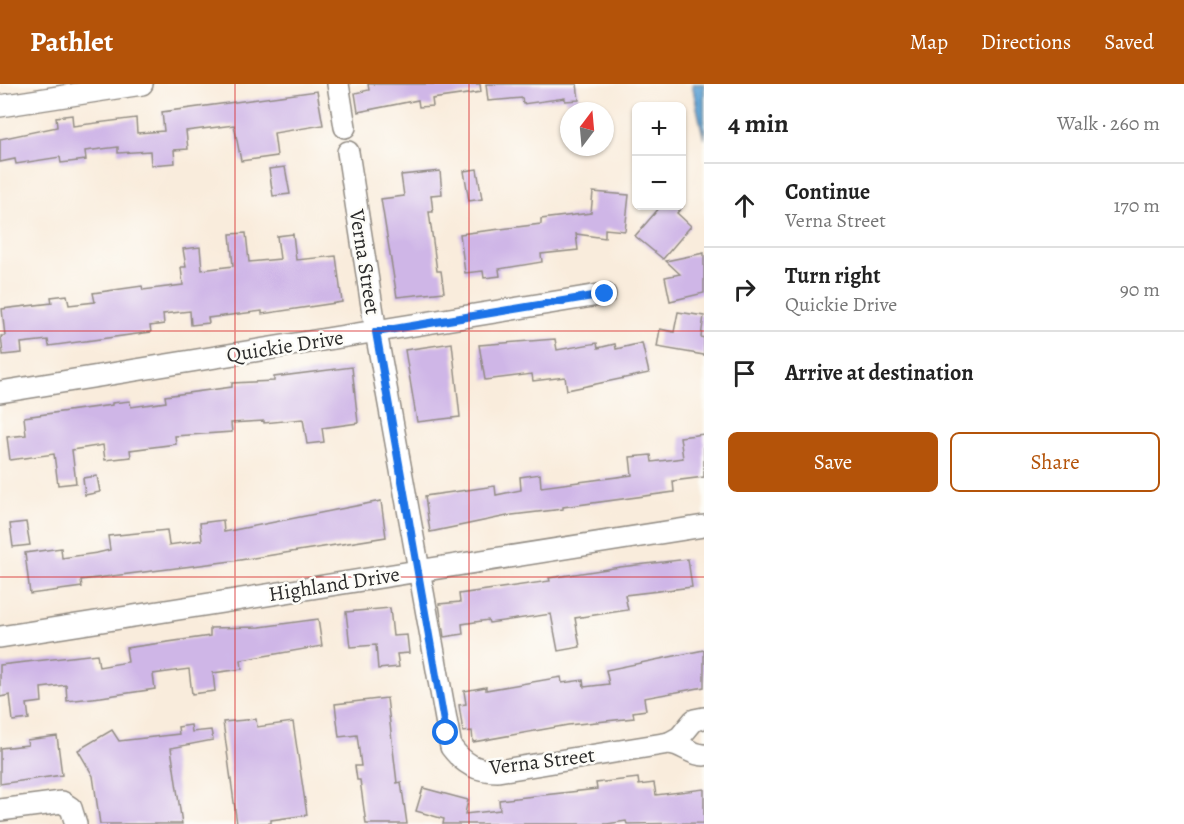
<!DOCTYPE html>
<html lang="en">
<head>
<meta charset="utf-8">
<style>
  :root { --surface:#fff; --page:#f2f2f2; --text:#222; --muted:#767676; --line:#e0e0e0; --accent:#b45309 }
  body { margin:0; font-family:Alegreya,serif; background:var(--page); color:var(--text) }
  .controls { position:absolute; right:18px; top:18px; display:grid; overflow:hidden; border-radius:9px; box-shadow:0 2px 4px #0004 }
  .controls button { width:54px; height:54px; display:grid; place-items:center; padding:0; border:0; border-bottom:2px solid var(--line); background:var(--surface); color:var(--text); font:30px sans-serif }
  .compass { position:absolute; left:560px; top:18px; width:54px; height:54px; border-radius:50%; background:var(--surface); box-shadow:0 2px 4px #0004; rotate:16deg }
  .stop { position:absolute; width:18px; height:18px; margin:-14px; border:4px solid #1a73e8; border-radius:50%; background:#fff }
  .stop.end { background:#1a73e8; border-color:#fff; box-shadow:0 2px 6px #0008 }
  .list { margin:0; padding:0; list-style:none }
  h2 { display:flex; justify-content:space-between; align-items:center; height:78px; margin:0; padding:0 24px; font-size:26px }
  h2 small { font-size:20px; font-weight:400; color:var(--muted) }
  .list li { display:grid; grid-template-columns:39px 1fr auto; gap:18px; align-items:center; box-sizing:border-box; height:84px; padding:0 24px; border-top:2px solid var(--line) }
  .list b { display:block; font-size:22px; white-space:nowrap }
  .list p { margin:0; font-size:20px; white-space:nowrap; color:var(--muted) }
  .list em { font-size:20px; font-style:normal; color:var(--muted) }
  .actions { display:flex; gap:12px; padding:18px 24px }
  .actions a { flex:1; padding:14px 0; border:2px solid var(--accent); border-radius:9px; text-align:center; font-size:21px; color:var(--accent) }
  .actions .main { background:var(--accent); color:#fff }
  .icon { flex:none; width:33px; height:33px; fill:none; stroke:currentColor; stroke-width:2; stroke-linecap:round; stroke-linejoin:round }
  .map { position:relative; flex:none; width:704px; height:740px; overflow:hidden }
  header { display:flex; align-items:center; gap:36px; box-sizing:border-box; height:84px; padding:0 30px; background:var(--accent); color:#fff }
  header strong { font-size:28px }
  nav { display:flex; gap:33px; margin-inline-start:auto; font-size:21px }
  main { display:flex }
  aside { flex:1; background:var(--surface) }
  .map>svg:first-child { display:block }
  .water { fill:url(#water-ripples); stroke:#466880; stroke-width:1.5 }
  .building { fill:#cfb6e7 }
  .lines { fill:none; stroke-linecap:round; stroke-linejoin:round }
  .minor-casing { stroke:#928c84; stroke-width:24 }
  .minor { stroke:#fff; stroke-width:21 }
  .route { stroke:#1a73e8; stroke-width:8 }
  .grid { fill:none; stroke:#d62828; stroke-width:1.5; stroke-opacity:0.55 }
  .labels { text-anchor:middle; stroke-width:5; stroke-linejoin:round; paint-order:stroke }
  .street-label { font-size:21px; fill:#2b2b2b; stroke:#fdfcf7 }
</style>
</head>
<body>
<header>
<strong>Pathlet</strong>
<nav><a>Map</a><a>Directions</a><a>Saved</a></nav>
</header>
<main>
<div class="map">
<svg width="704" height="740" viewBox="0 0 704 740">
  <defs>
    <pattern id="water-ripples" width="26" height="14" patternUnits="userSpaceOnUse" patternTransform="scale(1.5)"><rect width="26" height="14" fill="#62a4d6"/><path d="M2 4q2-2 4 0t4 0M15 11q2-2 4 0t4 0" fill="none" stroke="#5186ae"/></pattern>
  </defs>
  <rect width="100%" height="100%" fill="#fdfcf7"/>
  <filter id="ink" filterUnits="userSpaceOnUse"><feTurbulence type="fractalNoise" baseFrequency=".0167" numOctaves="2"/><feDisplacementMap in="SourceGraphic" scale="12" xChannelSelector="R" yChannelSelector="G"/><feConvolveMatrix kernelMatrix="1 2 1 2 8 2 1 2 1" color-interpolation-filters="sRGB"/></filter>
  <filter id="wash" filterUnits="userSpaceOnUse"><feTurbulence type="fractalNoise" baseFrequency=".008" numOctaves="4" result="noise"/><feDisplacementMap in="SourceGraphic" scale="24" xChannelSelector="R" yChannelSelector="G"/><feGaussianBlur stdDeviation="1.35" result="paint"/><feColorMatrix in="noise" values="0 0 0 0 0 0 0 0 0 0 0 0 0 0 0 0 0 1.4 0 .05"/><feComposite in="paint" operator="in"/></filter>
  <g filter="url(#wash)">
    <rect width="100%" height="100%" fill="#f9ecdc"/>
    <polygon class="water" points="692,0 704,0 704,56"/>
    <g id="blocks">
      <g class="building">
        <polygon points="368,0 480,0 481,8 432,15 433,22 419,23 418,16 358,28 355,9 369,6"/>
        <polygon points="486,0 577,0 579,16 565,17 565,14 523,20 522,14 488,17"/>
        <polygon points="317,7 323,41 274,49 277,72 241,77 234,41 186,47 188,65 174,66 175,79 151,81 150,67 118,69 118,63 85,67 86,76 61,79 60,73 16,80 15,75 0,78 0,55 57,43 56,33 72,31 73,42 136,34 137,49 164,47 162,28"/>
        <polygon points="285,83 290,110 273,112 269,85"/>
        <polygon points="477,85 482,115 469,117 464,87"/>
        <polygon points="440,87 442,110 431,111 433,128 429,128 437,187 441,187 444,208 397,213 381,115 404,112 401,91"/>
        <polygon points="593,108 629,111 625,147 605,145 605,154 576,150 578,166 541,170 542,178 499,185 500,192 484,194 483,187 465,189 460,150 541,140 541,135 591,129"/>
        <polygon points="661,122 683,122 677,129 691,142 663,175 635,152"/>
        <polygon points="246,149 249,178 280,175 277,152 293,150 296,176 336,172 342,218 262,230 262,227 208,234 209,239 191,241 190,227 163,230 164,240 150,242 151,248 49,262 48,256 21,259 22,269 3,271 1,252 5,252 2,225 52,219 51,213 67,211 69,221 95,218 93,209 142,202 143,206 183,201 181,183 186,183 183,165 200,163 202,186 233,182 230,150"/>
        <polygon points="704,169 704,209 670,217 665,193 680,190 666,177"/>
        <polygon points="678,228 704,232 701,253 704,254 704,271 657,263 660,245 674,248"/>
        <polygon points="555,255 557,266 597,259 598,264 615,260 616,265 642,259 649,289 567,306 565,293 533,297 532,290 485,296 479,261"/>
        <polygon points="452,259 460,333 417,338 405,266"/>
        <polygon points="352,283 358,339 322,344 324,358 307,360 303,335 264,339 264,337 231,339 232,348 175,352 176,360 130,366 131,373 105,376 103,361 72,366 76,399 58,401 54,370 10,376 7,353 26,351 24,333 112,321 112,319 130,317 131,323 166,318 165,312 232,303 232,299 274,297 274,293"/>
        <polygon points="704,350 704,393 673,397 674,408 563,423 563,425 512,431 430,448 425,412 495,402 496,411 521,406 520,393 540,390 541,403 632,391 630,373 651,371 652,378 683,374 680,353"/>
        <polygon points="97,392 100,408 85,411 83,394"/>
        <polygon points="381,417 386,453 240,476 81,496 82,503 30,510 25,469 61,464 62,474 97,469 110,466 108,452 167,446 169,461 202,456 200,439 223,436 224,448"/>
        <polygon points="26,438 30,461 13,463 10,440"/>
        <polygon points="688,475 692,503 625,511 628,526 575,534 580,563 558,567 551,530 489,539 488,536 462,540 463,550 444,553 439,520 460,518 459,510 550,497 549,494 620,483"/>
        <polygon points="390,524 393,552 407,551 409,569 397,570 399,583 378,585 376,561 350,563 346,528"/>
        <polygon points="318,535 322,562 241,576 242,585 213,589 215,607 192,610 189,585 153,590 155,605 101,613 67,617 66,601 41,604 42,618 27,620 29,635 13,637 10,611 0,613 0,581 97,570 99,583 128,578 126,564 210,552 210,544 260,543"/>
        <polygon points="704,566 704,603 644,614 646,626 633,628 634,634 568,641 473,658 472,647 463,648 459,621 466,620 464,607 486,603 486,606 561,593 562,599 583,596 584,603 609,600 606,586"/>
        <polygon points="387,614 397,699 401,698 407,740 366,740 360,696 357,696 355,682 361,682 357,651 339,653 335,620"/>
        <polygon points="256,635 257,643 293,638 307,731 271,736 271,739 237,740 223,638"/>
        <polygon points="191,641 192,648 211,646 213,656 171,664 182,740 100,740 93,692 78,666 112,646 119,657 179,650 178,643"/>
        <polygon points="57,652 62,691 0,700 0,664 28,661 27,656"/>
        <polygon points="638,694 639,701 654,699 656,711 704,705 704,739 627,740 626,737 607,740 443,740 444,735 416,727 423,704 468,716 465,730 500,726 499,716 597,705 596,699"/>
      </g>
    </g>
  </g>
  <g filter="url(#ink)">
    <use href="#blocks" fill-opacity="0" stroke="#928c84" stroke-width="1.5"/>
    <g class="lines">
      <g class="minor-casing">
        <g id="minor">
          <polyline points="338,0 345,43"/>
          <polyline points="0,22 142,0"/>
          <path d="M348,68L376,248L451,663C464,680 476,687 498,687L669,659"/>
          <polyline points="0,308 605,210"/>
          <polyline points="0,553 704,442"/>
          <path d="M704,634L694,636L680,653L669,659C683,660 690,671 704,671"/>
          <polyline points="0,726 62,718 71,724 76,740"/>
        </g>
      </g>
      <use href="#minor" class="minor"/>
    </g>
  </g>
  <g class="lines" filter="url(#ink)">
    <polyline class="route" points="446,649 376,248 605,210"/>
  </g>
  <path class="grid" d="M235,0V740M469,0V740M0,247H704M0,493H704"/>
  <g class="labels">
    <g class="street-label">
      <text transform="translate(365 178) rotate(81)" y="7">Verna Street</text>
      <text transform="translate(285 262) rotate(-9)" y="7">Quickie Drive</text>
      <text transform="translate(334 500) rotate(-9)" y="7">Highland Drive</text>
      <text transform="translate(542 677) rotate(-7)" y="7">Verna Street</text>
    </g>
  </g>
</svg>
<div class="controls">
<button>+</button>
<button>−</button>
</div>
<svg class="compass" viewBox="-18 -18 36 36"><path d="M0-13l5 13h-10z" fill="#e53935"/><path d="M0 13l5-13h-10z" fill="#767676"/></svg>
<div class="stop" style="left:446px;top:649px"></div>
<div class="stop end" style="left:605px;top:210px"></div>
</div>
<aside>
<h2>4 min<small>Walk · 260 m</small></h2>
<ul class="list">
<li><svg class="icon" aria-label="ahead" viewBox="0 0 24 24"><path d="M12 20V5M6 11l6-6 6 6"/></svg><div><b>Continue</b><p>Verna Street</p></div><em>170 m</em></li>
<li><svg class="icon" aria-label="right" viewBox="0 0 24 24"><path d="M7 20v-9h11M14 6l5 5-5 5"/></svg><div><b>Turn right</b><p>Quickie Drive</p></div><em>90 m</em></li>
<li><svg class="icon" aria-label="arrive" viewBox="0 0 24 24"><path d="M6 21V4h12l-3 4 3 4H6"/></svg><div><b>Arrive at destination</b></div></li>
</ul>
<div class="actions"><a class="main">Save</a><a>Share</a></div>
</aside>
</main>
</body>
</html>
